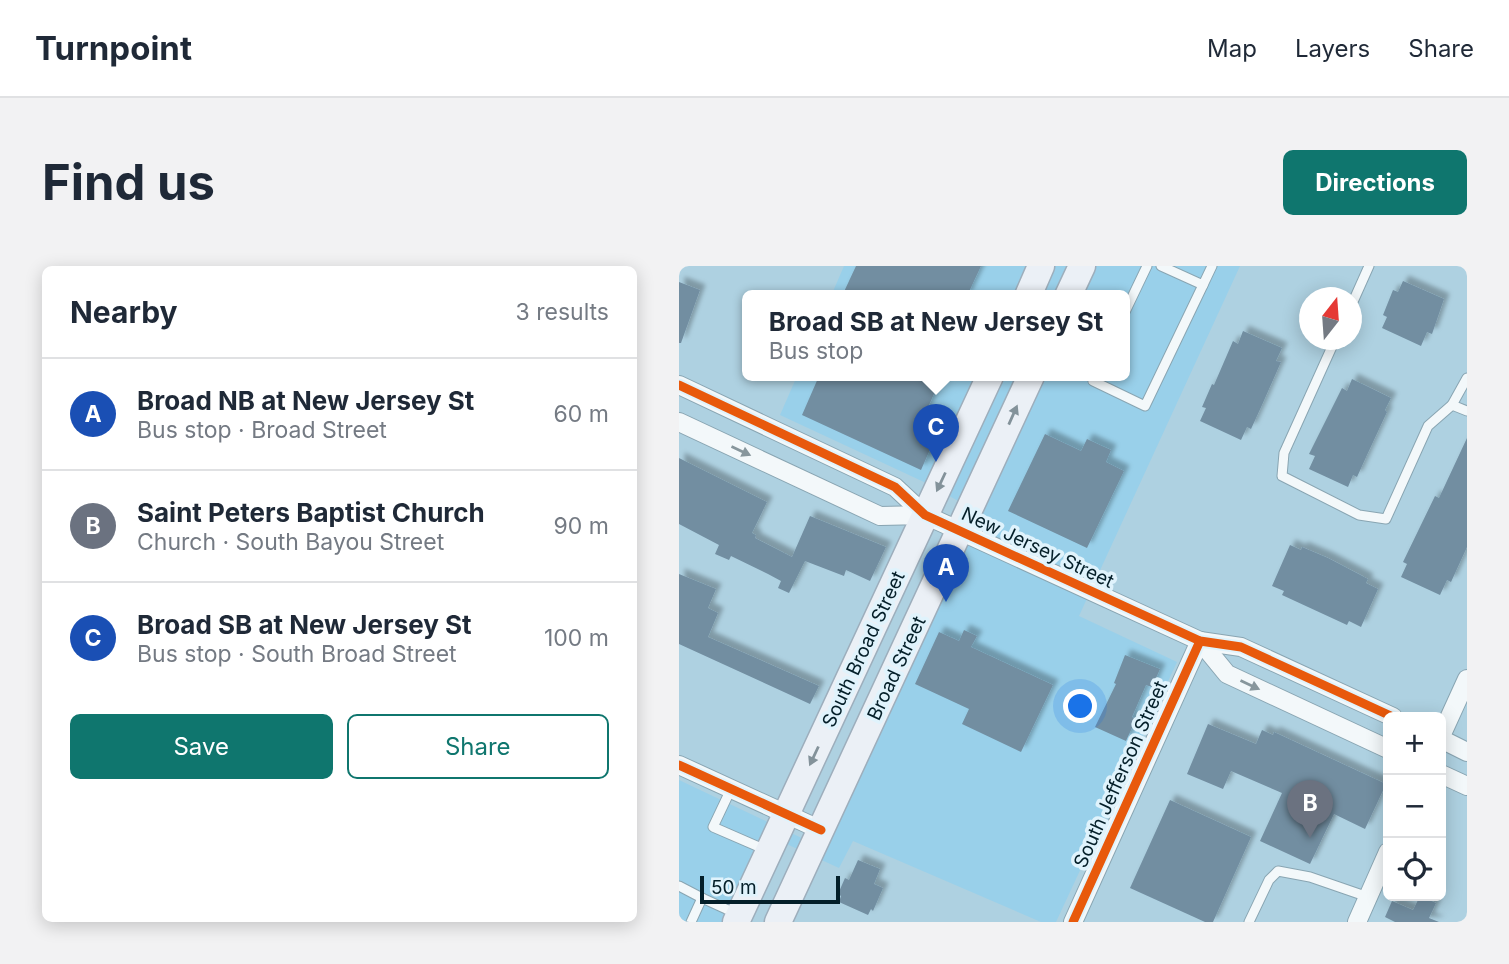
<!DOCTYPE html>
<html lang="en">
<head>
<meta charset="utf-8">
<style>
  :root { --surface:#fff; --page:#f2f2f3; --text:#1f2937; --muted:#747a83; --line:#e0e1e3; --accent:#0f766e }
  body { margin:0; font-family:Inter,sans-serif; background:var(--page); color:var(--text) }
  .controls { position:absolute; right:21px; bottom:21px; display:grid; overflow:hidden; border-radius:10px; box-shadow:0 4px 18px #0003 }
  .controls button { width:63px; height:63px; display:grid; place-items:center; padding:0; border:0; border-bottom:2px solid var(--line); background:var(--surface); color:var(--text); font:35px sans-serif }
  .compass { position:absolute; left:620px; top:21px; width:63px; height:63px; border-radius:50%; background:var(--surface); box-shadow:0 4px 18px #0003; rotate:17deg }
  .scale { position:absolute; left:21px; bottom:18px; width:140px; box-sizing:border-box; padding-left:7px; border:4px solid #041f29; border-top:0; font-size:19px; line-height:24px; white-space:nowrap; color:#041f29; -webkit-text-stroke:5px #e0f3fc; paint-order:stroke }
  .you { position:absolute; left:402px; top:441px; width:24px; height:24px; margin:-18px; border:5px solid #fff; border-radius:50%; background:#1a73e8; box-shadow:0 0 0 10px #1a73e833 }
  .badge { display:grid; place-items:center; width:46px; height:46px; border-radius:50%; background:var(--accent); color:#fff; font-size:23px; font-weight:700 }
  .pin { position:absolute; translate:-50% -58px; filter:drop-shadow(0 2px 4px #0008) }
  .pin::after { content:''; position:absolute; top:37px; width:24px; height:21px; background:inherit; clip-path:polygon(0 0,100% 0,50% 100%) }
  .popup { position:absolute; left:63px; top:24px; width:388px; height:91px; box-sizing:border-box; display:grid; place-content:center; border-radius:10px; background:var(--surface); filter:drop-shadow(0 2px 5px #0005); font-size:23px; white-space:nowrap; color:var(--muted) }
  .popup b { font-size:26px; color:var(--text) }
  .popup::after { content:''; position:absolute; left:50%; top:100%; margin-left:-14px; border:14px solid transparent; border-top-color:var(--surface) }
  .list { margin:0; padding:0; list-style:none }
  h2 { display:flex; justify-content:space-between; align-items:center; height:91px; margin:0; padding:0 28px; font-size:30px }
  h2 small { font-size:23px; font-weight:400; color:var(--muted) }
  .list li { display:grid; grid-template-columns:46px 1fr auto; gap:21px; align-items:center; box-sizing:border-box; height:112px; padding:0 28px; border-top:2px solid var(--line) }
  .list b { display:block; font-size:26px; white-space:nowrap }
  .list p { margin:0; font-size:23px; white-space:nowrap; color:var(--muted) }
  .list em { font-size:23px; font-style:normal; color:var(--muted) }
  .actions { display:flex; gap:14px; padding:21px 28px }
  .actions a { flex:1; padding:16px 0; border:2px solid var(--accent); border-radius:10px; text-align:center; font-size:24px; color:var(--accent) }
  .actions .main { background:var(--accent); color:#fff }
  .icon { flex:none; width:38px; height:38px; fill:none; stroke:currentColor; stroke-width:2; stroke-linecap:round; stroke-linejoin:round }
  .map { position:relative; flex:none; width:788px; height:656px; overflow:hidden; border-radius:10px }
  header { display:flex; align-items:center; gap:42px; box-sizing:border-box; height:98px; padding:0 35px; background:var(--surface); border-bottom:2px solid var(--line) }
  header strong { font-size:33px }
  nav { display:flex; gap:38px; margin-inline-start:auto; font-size:24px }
  .intro { display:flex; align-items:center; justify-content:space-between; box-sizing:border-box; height:168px; padding:0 42px }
  h1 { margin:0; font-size:49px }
  .button { padding:18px 32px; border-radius:10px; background:var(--accent); color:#fff; font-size:24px; font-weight:700 }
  main { display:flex; gap:42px; padding:0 42px }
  aside { flex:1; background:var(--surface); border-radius:10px; box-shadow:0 4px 18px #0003 }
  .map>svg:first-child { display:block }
  .built { fill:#99d0ea }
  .building { fill:#728ea1; filter:url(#shadow) }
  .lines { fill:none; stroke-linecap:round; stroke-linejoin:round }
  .lane-casing { stroke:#89a5b2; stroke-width:11 }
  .street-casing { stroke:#89a5b2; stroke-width:20 }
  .primary-casing { stroke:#9daebc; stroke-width:29 }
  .lane { stroke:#f3f8fa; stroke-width:9 }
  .street { stroke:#f3f8fa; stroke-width:18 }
  .primary { stroke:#ebf0f6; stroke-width:26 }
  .cycleway-casing { stroke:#e0f3fc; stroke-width:13 }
  .cycleway { stroke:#e8590c; stroke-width:9 }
  .oneway { fill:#83929a }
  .oneway2 { fill:#87969c }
  .labels { text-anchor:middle; stroke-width:7; stroke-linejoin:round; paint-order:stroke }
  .street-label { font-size:19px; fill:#041f29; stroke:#e0f3fc }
</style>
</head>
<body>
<header>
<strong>Turnpoint</strong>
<nav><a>Map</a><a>Layers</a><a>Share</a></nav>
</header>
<div class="intro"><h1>Find us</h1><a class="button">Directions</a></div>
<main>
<aside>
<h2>Nearby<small>3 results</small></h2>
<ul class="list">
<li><span class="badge" style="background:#1a4fb4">A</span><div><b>Broad NB at New Jersey St</b><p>Bus stop · Broad Street</p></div><em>60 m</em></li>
<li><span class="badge" style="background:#6b7280">B</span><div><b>Saint Peters Baptist Church</b><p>Church · South Bayou Street</p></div><em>90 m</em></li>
<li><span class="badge" style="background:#1a4fb4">C</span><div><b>Broad SB at New Jersey St</b><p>Bus stop · South Broad Street</p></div><em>100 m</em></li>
</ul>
<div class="actions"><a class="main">Save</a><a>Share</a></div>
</aside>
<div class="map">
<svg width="788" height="656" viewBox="0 0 788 656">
  <defs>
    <filter id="shadow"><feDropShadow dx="5.5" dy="-5.5" stdDeviation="2" flood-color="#0004"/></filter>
  </defs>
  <rect width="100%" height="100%" fill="#aed1e1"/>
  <polygon class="built" points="165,0 561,0 400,350 498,396 377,656 362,656 174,575 160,602 88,569 49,656 0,656 0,514 146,583 301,247 245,216 101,149 118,110 446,110 446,30 152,30"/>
  <g class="building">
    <polygon points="177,0 302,0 288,30 163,30"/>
    <polygon points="724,15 765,33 753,68 748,66 742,80 703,62 708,51 704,49 714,24 719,26"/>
    <polygon points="0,16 21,24 2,77 0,77"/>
    <polygon points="564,65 603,82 597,95 602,96 583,139 572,163 568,161 562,174 521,155 527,142 523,141 533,118 535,119 554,75 559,78"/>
    <polygon points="140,110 234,110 258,121 239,164 256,172 242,204 123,149"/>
    <polygon points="673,113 712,132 706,144 708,146 688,189 678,211 674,209 669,221 630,203 636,190 630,188 663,122 668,125"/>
    <polygon points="366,168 402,185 408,173 432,184 427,196 445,205 408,282 329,245"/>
    <polygon points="788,172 788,281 772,316 768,314 761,329 722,311 728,298 724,296 756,230 760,232"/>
    <polygon points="0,192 88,236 73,267 77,269 76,272 113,291 131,250 207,281 191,315 167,304 165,310 126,295 110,327 99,322 102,315 89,308 52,290 50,294 36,288 40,279 0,258"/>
    <polygon points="611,279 622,284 623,281 649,292 689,313 687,317 699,323 682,361 670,355 668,359 603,329 605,325 593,320"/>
    <polygon points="0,308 37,323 29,342 39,347 29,371 140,420 131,438 0,378"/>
    <polygon points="285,364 298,370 292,381 374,419 342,486 283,458 290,443 236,418 260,366 280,375"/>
    <polygon points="446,389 481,403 473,421 467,419 453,451 457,453 447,475 416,461 437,418 435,417"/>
    <polygon points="529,458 577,478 583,464 594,469 595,466 707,518 686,563 655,548 631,598 581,575 603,527 552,505 544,523 508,508"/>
    <polygon points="491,534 572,571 534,656 526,656 451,622"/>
    <polygon points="179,594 201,603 195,618 204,622 194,645 192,643 189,649 160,636 162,630 159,628 166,612 170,614"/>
    <polygon points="741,630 757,637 750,652 760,656 716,656 706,651 713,635 734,644"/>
  </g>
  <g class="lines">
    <g class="lane-casing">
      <g id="lane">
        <polyline points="482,0 524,19 533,0"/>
        <polyline points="673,38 690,0"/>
        <polyline points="446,46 468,0"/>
        <polyline points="656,74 605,187 603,210 680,249 707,253 749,160 773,139 788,112"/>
        <polyline points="416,110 414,115 466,140 524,19"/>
        <polyline points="773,139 788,145"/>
        <polyline points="52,523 34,561 87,584"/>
        <polyline points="0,620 23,632"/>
        <polyline points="12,656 23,632 58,648"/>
        <polyline points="570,656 590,614 599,605 631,611 689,631"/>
      </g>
    </g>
    <g class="street-casing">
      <g id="street">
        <polyline points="0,119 216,221 246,249 281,265 521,375 562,381 714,451"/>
        <polyline points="0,156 201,250 246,249"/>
        <polyline points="521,375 548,408 709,483"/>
        <polyline points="762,470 788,413"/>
        <polyline points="762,473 788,486"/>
        <polyline points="0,499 142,564"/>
        <polyline points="762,508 788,520"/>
        <polyline points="394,656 521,375"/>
        <polyline points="678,656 709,586"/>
      </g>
    </g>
    <g class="primary-casing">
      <g id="primary">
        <polyline points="349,30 362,0"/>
        <polyline points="389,30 403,0"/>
        <polyline points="57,656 311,110"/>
        <polyline points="99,656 352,110"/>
      </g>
    </g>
    <use href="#lane" class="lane"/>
    <use href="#street" class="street"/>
    <use href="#primary" class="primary"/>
    <g class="cycleway-casing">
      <g id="cycleway">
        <polyline points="0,119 216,221 246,249 281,265 521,375 562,381 714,451"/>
        <polyline points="0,499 142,564"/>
        <polyline points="394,656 521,375"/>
      </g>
    </g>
    <use href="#cycleway" class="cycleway"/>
  </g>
  <defs><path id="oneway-solid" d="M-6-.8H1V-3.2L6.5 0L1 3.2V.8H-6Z" transform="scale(1.75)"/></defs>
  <g class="oneway">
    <use href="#oneway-solid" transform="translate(334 149) rotate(-66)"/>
    <use href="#oneway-solid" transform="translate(262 216) rotate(115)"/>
    <use href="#oneway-solid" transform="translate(135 490) rotate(115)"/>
  </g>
  <g class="oneway2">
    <use href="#oneway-solid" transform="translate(62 185) rotate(25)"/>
    <use href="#oneway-solid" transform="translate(571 419) rotate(25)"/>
  </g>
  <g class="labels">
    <g class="street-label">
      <text transform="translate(359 281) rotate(25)" y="7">New Jersey Street</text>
      <text transform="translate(184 383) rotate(-65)" y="7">South Broad Street</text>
      <text transform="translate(217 402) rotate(-65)" y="7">Broad Street</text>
      <text transform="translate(441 508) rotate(-66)" y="7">South Jefferson Street</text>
    </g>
  </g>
</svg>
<div class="controls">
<button>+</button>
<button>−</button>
<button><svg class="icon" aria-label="locate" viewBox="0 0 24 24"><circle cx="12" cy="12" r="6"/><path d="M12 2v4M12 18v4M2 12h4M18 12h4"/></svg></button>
</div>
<svg class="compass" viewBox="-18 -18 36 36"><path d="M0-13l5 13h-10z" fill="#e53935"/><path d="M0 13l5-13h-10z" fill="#747a83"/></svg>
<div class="scale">50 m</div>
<div class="you"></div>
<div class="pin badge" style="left:267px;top:336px;background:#1a4fb4">A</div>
<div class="pin badge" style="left:631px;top:572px;background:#6b7280">B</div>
<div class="pin badge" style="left:257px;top:196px;background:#1a4fb4">C</div>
<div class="popup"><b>Broad SB at New Jersey St</b>Bus stop</div>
</div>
</main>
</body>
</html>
